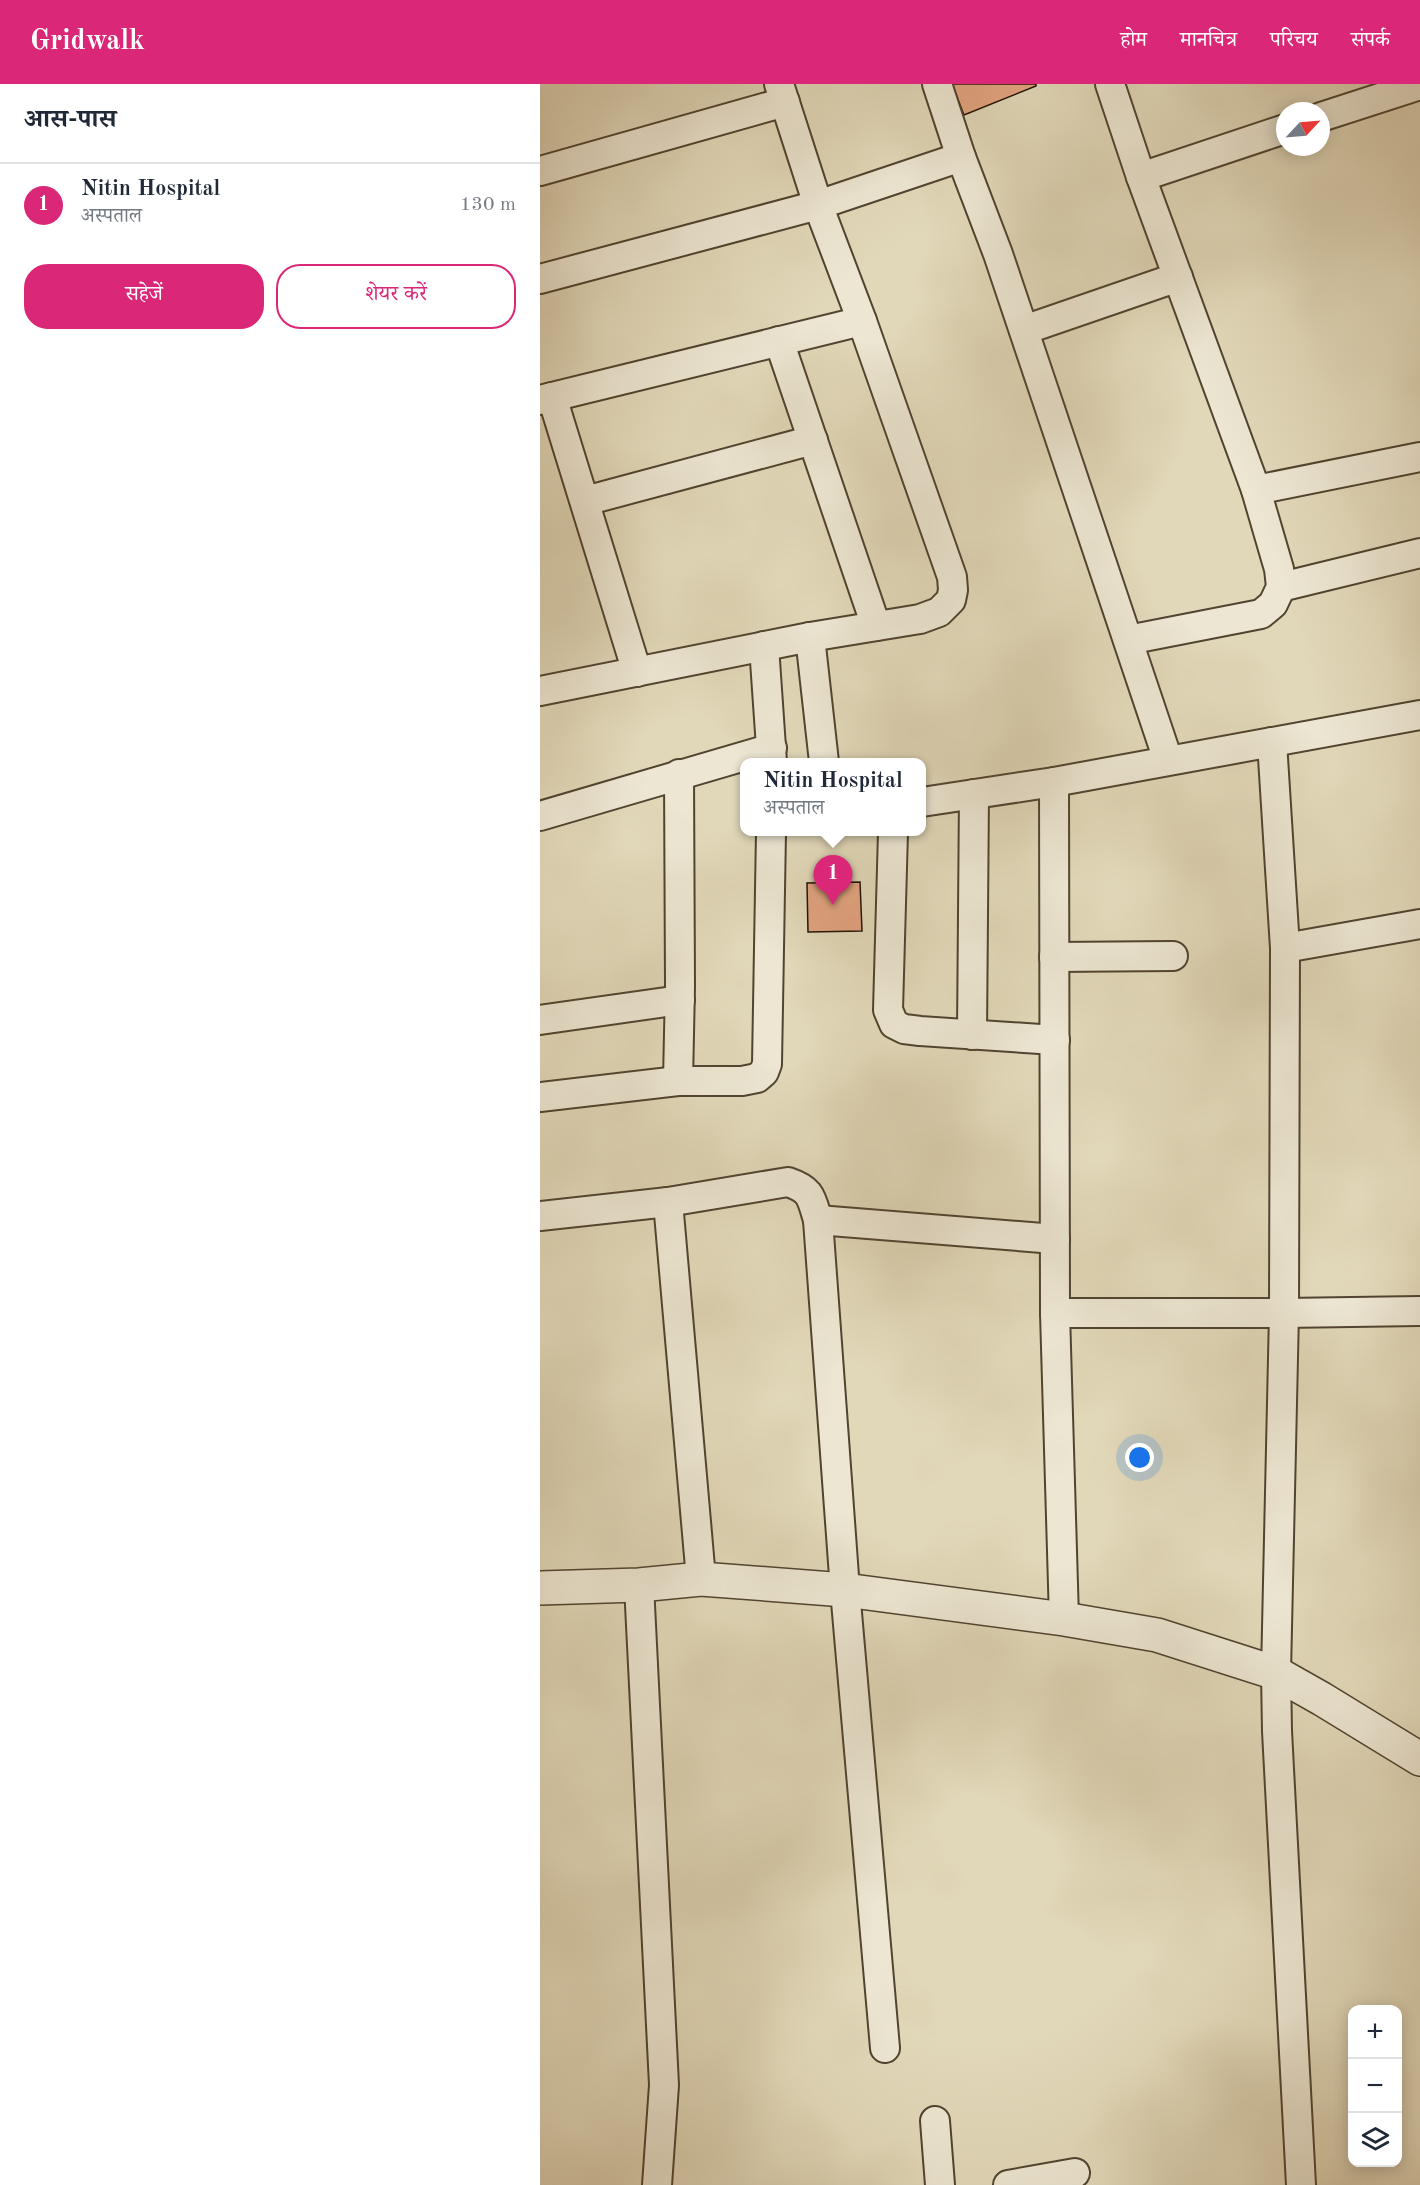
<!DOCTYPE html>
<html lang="hi">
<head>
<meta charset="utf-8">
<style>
  :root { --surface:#fff; --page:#f2f2f3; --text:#1f2937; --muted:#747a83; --line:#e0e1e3; --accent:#db2777 }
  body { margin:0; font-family:"Old Standard TT","Noto Serif Devanagari",serif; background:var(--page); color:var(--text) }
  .controls { position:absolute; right:18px; bottom:18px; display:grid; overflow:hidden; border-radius:12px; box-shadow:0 3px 15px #0003 }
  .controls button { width:54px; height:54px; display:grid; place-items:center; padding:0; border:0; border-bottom:2px solid var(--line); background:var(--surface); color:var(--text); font:30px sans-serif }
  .compass { position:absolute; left:736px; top:18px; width:54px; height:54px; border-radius:50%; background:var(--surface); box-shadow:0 3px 15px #0003; rotate:64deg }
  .you { position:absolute; left:600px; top:1374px; width:21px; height:21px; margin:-15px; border:4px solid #fff; border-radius:50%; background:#1a73e8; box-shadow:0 0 0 9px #1a73e833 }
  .badge { display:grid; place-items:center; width:39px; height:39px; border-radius:50%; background:var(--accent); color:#fff; font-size:20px; font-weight:700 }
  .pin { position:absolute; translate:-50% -50px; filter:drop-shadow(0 2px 3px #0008) }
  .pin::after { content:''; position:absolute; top:32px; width:21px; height:18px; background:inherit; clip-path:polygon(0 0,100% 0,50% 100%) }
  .popup { position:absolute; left:200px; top:674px; width:186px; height:78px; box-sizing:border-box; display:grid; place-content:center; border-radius:12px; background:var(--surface); filter:drop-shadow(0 2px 4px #0005); font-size:20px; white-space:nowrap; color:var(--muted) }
  .popup b { font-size:22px; color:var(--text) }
  .popup::after { content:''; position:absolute; left:50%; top:100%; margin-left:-12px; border:12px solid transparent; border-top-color:var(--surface) }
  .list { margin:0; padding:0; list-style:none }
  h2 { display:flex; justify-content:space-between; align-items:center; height:78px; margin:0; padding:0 24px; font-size:26px }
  h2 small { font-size:20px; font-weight:400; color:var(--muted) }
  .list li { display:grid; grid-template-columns:39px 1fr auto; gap:18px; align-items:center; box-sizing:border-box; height:84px; padding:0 24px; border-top:2px solid var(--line) }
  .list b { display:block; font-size:22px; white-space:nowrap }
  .list p { margin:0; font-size:20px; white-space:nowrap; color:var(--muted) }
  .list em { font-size:20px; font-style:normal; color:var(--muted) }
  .actions { display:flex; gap:12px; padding:18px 24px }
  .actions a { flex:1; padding:14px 0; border:2px solid var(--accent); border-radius:24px; text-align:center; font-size:21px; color:var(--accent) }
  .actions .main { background:var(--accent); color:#fff }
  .icon { flex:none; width:33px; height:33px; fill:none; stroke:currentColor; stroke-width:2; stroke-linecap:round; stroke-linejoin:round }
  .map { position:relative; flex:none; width:880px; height:2101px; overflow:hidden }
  header { display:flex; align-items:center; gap:36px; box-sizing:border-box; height:84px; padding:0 30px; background:var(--accent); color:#fff }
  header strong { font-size:28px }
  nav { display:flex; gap:33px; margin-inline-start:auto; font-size:21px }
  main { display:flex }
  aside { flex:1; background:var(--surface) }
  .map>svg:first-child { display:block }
  .building { fill:#e2a480; stroke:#211303; stroke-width:1.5 }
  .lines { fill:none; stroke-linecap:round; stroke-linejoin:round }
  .minor-casing { stroke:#514430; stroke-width:32 }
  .tertiary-casing { stroke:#514430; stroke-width:36 }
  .minor { stroke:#ece6d2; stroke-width:28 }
  .tertiary { stroke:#ece6d2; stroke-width:33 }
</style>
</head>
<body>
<header>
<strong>Gridwalk</strong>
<nav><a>होम</a><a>मानचित्र</a><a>परिचय</a><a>संपर्क</a></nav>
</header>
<main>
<aside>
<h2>आस-पास<small></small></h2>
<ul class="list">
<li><span class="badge">1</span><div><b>Nitin Hospital</b><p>अस्पताल</p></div><em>130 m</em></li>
</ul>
<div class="actions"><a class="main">सहेजें</a><a>शेयर करें</a></div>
</aside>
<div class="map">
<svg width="880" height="2101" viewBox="0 0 880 2101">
  <rect width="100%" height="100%" fill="#e1d8b9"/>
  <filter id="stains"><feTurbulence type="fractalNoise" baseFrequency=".00333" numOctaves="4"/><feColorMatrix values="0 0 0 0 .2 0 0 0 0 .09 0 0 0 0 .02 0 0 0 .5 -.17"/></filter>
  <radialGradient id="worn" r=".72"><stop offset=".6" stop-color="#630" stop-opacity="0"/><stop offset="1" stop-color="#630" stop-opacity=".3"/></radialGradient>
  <g class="building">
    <polygon points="412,0 496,0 496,2 424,31"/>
    <polygon points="320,798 322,847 268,848 267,799"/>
  </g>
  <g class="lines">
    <g class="minor-casing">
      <g id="minor">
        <polyline points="397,0 421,73 458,170 628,676"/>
        <polyline points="570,0 601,93 716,406 739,485 741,503 733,520 721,530 588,556"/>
        <polyline points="781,33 880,1"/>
        <polyline points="0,87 245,18"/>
        <polyline points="601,93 745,45"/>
        <polyline points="0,195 278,121 421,73"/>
        <polyline points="484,246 638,193"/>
        <polyline points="239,257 336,542"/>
        <polyline points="12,313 97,588"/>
        <polyline points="0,316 322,237"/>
        <polyline points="716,406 880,373"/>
        <polyline points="45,417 273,356"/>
        <polyline points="741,503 880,469"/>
        <polyline points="270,553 284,678"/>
        <polyline points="224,562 232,678"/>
        <polyline points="0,607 270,553 380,535 399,528 411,516 413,506 412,493 322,237 278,121 239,0"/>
        <polyline points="732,658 745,864 744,1229 736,1589 737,1647 761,2101"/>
        <polyline points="514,698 515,1229 524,1535"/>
        <polyline points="382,718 514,698 880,631"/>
        <polyline points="0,732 232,664"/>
        <polyline points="353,748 348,926 354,940 364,945 380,947 515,956"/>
        <polyline points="745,864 880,840"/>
        <polyline points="514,873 633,872"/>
        <polyline points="0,936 140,916"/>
        <polyline points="432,951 434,710"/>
        <polyline points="138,997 140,902 139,690"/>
        <polyline points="0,1013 138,997 202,997 217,994 224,988 227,980 231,748"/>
        <polyline points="128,1118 161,1495"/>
        <path d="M0,1132L128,1118L248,1098C272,1106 271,1114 278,1136L305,1506L345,1964"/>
        <polyline points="278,1136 515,1155"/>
        <polyline points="515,1229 744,1229 880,1227"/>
        <polyline points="99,1501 124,2001 117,2101"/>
        <polyline points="395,2037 400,2101"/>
        <polyline points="468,2101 535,2089"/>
      </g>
    </g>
    <g class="tertiary-casing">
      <polyline id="tertiary" points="0,1504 99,1501 161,1495 305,1506 524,1535 617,1551 736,1589 782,1615 880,1675"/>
    </g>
    <use href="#minor" class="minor"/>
    <use href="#tertiary" class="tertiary"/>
  </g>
  <rect width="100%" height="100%" filter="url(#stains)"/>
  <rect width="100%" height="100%" fill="url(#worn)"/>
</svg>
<div class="controls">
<button>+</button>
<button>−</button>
<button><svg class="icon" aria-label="layers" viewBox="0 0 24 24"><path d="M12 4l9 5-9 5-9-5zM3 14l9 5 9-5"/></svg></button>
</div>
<svg class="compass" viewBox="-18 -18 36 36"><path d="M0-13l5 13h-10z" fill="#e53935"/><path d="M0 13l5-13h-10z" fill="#747a83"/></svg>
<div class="you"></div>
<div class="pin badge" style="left:293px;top:821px">1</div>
<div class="popup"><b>Nitin Hospital</b>अस्पताल</div>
</div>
</main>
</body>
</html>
